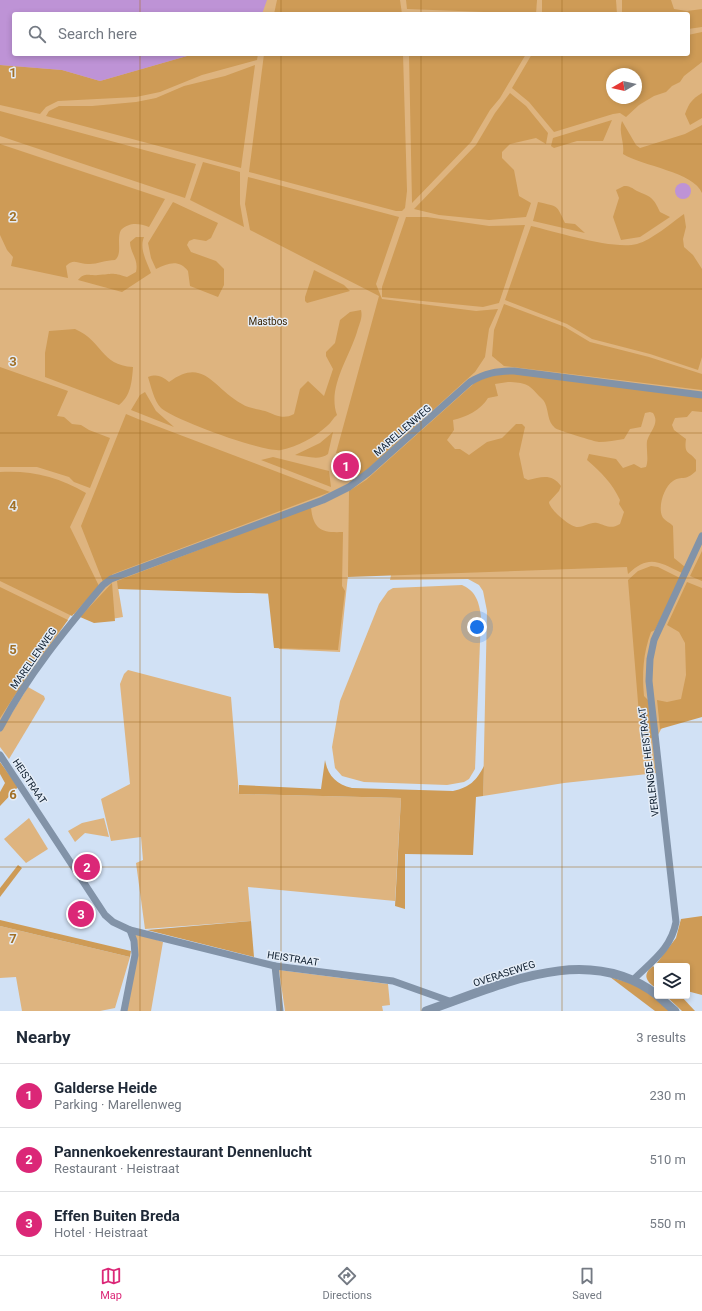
<!DOCTYPE html>
<html lang="en">
<head>
<meta charset="utf-8">
<style>
  :root { --surface:#fff; --page:#f2f2f3; --text:#1f2937; --muted:#747a83; --line:#e0e1e3; --accent:#db2777 }
  body { margin:0; font-family:Roboto,sans-serif; background:var(--page); color:var(--text) }
  .controls { position:absolute; right:12px; bottom:12px; display:grid; overflow:hidden; border-radius:4px; box-shadow:0 2px 6px #0003 }
  .controls button { width:36px; height:36px; display:grid; place-items:center; padding:0; border:0; border-bottom:1px solid var(--line); background:var(--surface); color:var(--text); font:20px sans-serif }
  .compass { position:absolute; left:606px; top:68px; width:36px; height:36px; border-radius:50%; background:var(--surface); box-shadow:0 2px 6px #0003; rotate:261deg }
  .you { position:absolute; left:477px; top:627px; width:14px; height:14px; margin:-10px; border:3px solid #fff; border-radius:50%; background:#1a73e8; box-shadow:0 0 0 6px #1a73e833 }
  .badge { display:grid; place-items:center; width:26px; height:26px; border-radius:50%; background:var(--accent); color:#fff; font-size:13px; font-weight:700 }
  .pin { position:absolute; translate:-50% -50%; border:2px solid #fff; box-shadow:0 1px 4px #0006 }
  .list { margin:0; padding:0; list-style:none }
  h2 { display:flex; justify-content:space-between; align-items:center; height:52px; margin:0; padding:0 16px; font-size:17px }
  h2 small { font-size:13px; font-weight:400; color:var(--muted) }
  .list li { display:grid; grid-template-columns:26px 1fr auto; gap:12px; align-items:center; box-sizing:border-box; height:64px; padding:0 16px; border-top:1px solid var(--line) }
  .list b { display:block; font-size:15px; white-space:nowrap }
  .list p { margin:0; font-size:13px; white-space:nowrap; color:var(--muted) }
  .list em { font-size:13px; font-style:normal; color:var(--muted) }
  .icon { flex:none; width:22px; height:22px; fill:none; stroke:currentColor; stroke-width:2; stroke-linecap:round; stroke-linejoin:round }
  .map { position:relative; flex:none; width:702px; height:1011px; overflow:hidden }
  .search { position:absolute; background:var(--surface); box-shadow:0 2px 6px #0003; left:12px; right:12px; top:12px; height:44px; display:flex; align-items:center; gap:10px; box-sizing:border-box; padding:0 14px; border-radius:4px; color:var(--muted); font-size:15px }
  .sheet { height:244px; background:var(--surface) }
  nav { display:flex; justify-content:space-around; align-items:center; box-sizing:border-box; height:56px; border-top:1px solid var(--line); background:var(--surface); font-size:11px; color:var(--muted) }
  nav a { display:grid; justify-items:center; gap:2px }
  nav .on { color:var(--accent) }
  .map>svg:first-child { display:block }
  .green { fill:#deb47f; fill-rule:evenodd }
  .forest { fill:#ce9b56; fill-rule:evenodd }
  .water { fill:#be93d6 }
  .lines { fill:none; stroke-linecap:round; stroke-linejoin:round }
  .minor { stroke:#8293a8; stroke-width:7 }
  .tertiary { stroke:#8293a8; stroke-width:9 }
  .grid { fill:none; stroke:#a27026; stroke-width:1; stroke-opacity:0.55 }
  .labels { text-anchor:middle; stroke-width:3; stroke-linejoin:round; paint-order:stroke }
  .park-label { font-size:10px; fill:#3b2607; stroke:#e5edf7 }
  .street-label { font-size:10px; fill:#0a1a2b; stroke:#e5edf7 }
  .grid-label { font-size:13px; text-anchor:middle; font-weight:bold; fill:#a27026; stroke:#e5edf7; stroke-width:3; stroke-linejoin:round; paint-order:stroke }
</style>
</head>
<body>
<div class="map">
<svg width="702" height="1011" viewBox="0 0 702 1011">
  <rect width="100%" height="100%" fill="#d1e1f5"/>
  <g class="green">
    <path d="M0,0H702V715L663,726L655,740L657,773L564,783L483,796L487,611L483,591L479,585L468,579L390,580L391,575H348L340,652L279,649L270,594L118,587L123,617L94,622L72,613L0,726ZM14,14H688V54H14ZM612,74H636V98H612Z"/>
    <path d="M462,585C476,591 479,602 481,617L475,769L469,779L464,782L447,785L364,782L342,776L335,768L332,747L340,701L379,604L388,591L393,588Z"/>
    <polygon points="128,670 231,697 239,794 401,798 395,901 248,887 251,921 145,929 136,863 143,860 141,837 111,841 101,799 130,784 120,684 124,674"/>
    <polygon points="28,687 44,696 45,699 9,759 0,747 0,732"/>
    <polygon points="29,818 48,849 26,863 4,839"/>
    <polygon points="104,818 109,837 85,833 75,842 68,831 82,823"/>
    <polygon points="0,926 130,957 115,1008 100,1011 22,1011 16,977 0,978"/>
    <polygon points="133,932 163,942 151,1011 127,1011 138,948"/>
    <polygon points="279,970 388,984 390,1005 382,1006 383,1011 285,1011"/>
  </g>
  <g class="forest">
    <polygon points="277,0 400,0 402,14 274,14"/>
    <polygon points="406,0 537,0 536,14 407,9"/>
    <polygon points="542,0 616,0 617,14 542,14"/>
    <polygon points="622,0 671,0 674,9 687,11 702,9 702,27 688,29 688,14 622,14"/>
    <path d="M702,32V62L684,76L680,82L672,86L666,92L654,96L639,105L626,117L620,113L613,114L554,132L529,102L512,88L532,54H688V35ZM612,74H636V98H612Z"/>
    <polygon points="194,54 258,54 257,60 202,75 160,92 136,97 58,101 46,107 40,114 0,105 0,65 62,70 100,81"/>
    <polygon points="264,54 403,54 407,191 405,208 402,211 396,211 249,172"/>
    <polygon points="409,54 526,54 500,98 490,110 471,142 412,203"/>
    <polygon points="255,65 241,168 46,116 49,111 59,106 92,106 136,102 156,98 184,86 225,76"/>
    <polygon points="510,93 526,106 548,133 546,144 536,138 510,144 502,152 502,158 514,170 519,196 531,203 526,217 489,220 439,215 414,209 476,145 495,113"/>
    <path d="M702,93V118L690,125L685,114C689,103 692,99 702,93Z"/>
    <polygon points="0,111 196,164 185,198 0,136"/>
    <polygon points="612,120 603,141 577,141 554,148 551,146 553,138"/>
    <path d="M622,121L636,145L640,148L685,134L702,125V193C694,172 642,166 623,154C625,143 618,132 622,121Z"/>
    <path d="M0,144L165,199L149,227C139,223 129,222 121,230C116,239 123,254 115,260C106,260 97,264 90,264C80,265 74,257 66,266L68,278L11,266L13,257L7,250L0,235Z"/>
    <polygon points="203,162 240,172 240,204 244,227 190,200"/>
    <polygon points="248,177 399,217 376,284 382,299 476,311 498,309 489,329 485,357 475,372 358,478 355,455 336,453 379,296 250,230 245,204"/>
    <path d="M624,186C630,186 632,188 637,191C650,197 653,196 660,212L670,217L640,237L621,240L613,217L619,198L616,190Z"/>
    <path d="M173,202L218,223L211,238L206,241L194,239L189,241L187,245L191,252L216,261L224,269V285L218,297L190,286L188,271C179,259 168,263 156,269L151,258L148,243Z"/>
    <path d="M538,202C559,207 556,204 565,223L575,224L585,233L533,221Z"/>
    <path d="M684,214L686,227L683,239L684,247L693,255L702,269V357L698,370L650,354L592,339L567,324L505,300L531,226C557,232 613,250 637,244C652,240 671,223 684,214Z"/>
    <polygon points="406,217 427,217 489,226 525,225 499,303 483,307 382,297 382,287"/>
    <path d="M136,237H144C139,249 147,262 151,273L122,292L78,280C85,272 88,276 98,275C113,274 111,272 127,277L136,272C139,259 130,253 130,242Z"/>
    <polygon points="314,270 344,285 350,291 307,303 305,301 305,297"/>
    <polygon points="504,304 565,327 590,342 649,357 702,374 702,390 504,366 492,356 494,330"/>
    <path d="M361,310C363,318 359,324 357,332C349,358 327,388 337,415C333,418 331,423 327,426C315,437 297,447 281,450C265,453 174,420 161,408C154,401 151,386 148,377C157,374 162,376 169,382C204,356 213,388 242,404C248,408 258,409 265,411C276,415 283,420 294,414L300,389L308,381L324,396L333,369L326,356V352L335,343L340,320L350,312Z"/>
    <path d="M75,329C103,341 100,365 133,367C132,381 131,396 119,405L45,377V353L49,331Z"/>
    <polygon points="0,367 68,391 57,416 64,417 72,424 81,425 89,430 110,438 90,488 74,482 69,477 37,467 0,467"/>
    <path d="M502,372L702,395V412L692,411L687,417L675,418L672,425L674,430L686,439C684,455 688,450 696,460V471C685,482 682,475 673,481C664,487 658,506 662,516C664,521 670,522 673,526L674,558L685,567L682,573C659,562 649,554 628,574L627,567L348,577L349,491L366,480L479,379ZM508,382C525,383 528,383 539,396C541,398 544,400 545,403C549,412 547,421 555,428C557,430 596,442 599,442C607,442 616,440 624,439L630,429L641,427L645,413L650,412L653,413C660,424 650,431 647,441C646,450 649,459 646,467L641,468L634,464L623,468L616,459L589,454L587,460C601,472 612,483 620,500L619,504L624,512L620,524C610,530 606,525 597,523C590,522 585,527 578,527C571,528 549,509 549,502L559,491L561,486C552,473 541,477 528,480L524,478L519,454L525,427L522,424H516L502,438L487,442L469,455L460,449H455L447,440L454,430L453,420C466,417 481,410 488,398L498,396L495,384Z"/>
    <polygon points="145,392 156,411 174,427 131,410 140,395"/>
    <polygon points="126,414 138,419 330,492 113,574 103,582 81,526"/>
    <path d="M333,432L328,454C319,461 306,456 295,455L320,443Z"/>
    <polygon points="273,457 329,471 331,487 261,460"/>
    <path d="M0,472C31,470 59,477 86,493L70,527L99,586L72,616L0,581Z"/>
    <path d="M311,507C313,530 322,533 343,532L342,586L345,591L338,650L274,648L268,593H238L118,589L117,581Z"/>
    <polygon points="702,551 702,581 690,576"/>
    <path d="M651,566L658,567L680,578L655,630L651,632C643,654 642,673 644,696L648,700L653,738L641,739L628,580L638,571Z"/>
    <polygon points="687,582 702,588 702,717 660,729 657,700 667,702 681,699 686,675 685,643 679,632 667,625"/>
    <polygon points="112,583 115,621 94,623 80,617"/>
    <polygon points="0,587 68,620 41,655 0,718"/>
    <path d="M325,760C328,776 336,784 352,788L453,791C470,787 476,781 484,766L483,796L476,797L473,855L405,854V909L395,906L401,798L239,794V785L321,789Z"/>
    <polygon points="0,762 18,787 0,806 0,792 5,783 0,774"/>
    <polygon points="18,865 22,868 0,897 0,888"/>
    <polygon points="702,916 702,995 687,991 687,966 658,966 656,964 676,938 681,919"/>
    <polygon points="0,920 131,951 130,957 0,926"/>
    <polygon points="251,921 254,957 147,930"/>
    <path d="M653,966L657,970V989C647,982 641,975 653,966Z"/>
    <polygon points="610,977 643,987 670,1011 655,1011"/>
    <polygon points="666,996 681,996 695,1011 682,1011"/>
  </g>
  <g class="water">
    <polygon points="0,0 267,0 262,14 14,14 14,54 194,54 100,81 62,70 0,65"/>
    <circle cx="683" cy="191" r="8"/>
  </g>
  <g class="lines">
    <g class="minor">
      <path d="M0,728C27,676 65,630 103,585L111,579L323,500L349,487L369,472L470,382C485,373 497,371 514,371L702,395"/>
      <polyline points="0,755 105,915 113,922 130,930 275,966 393,981 452,1002"/>
      <polyline points="275,966 280,1011"/>
      <path d="M633,980C652,961 671,949 676,922L649,681L650,659L654,640L702,536"/>
      <polyline points="124,1011 135,955 134,941 130,930"/>
    </g>
    <g class="tertiary">
      <polyline points="658,996 675,1011"/>
      <path d="M426,1011C499,986 587,941 657,995"/>
    </g>
  </g>
  <path class="grid" d="M140,0V14M281,0V14M421,0V14M562,0V14M140,54V1011M281,54V1011M421,54V1011M562,54V1011M0,144H702M0,289H702M0,433H702M0,578H702M0,722H702M0,867H702"/>
  <g class="labels">
    <g class="park-label">
      <text x="268" y="325">Mastbos</text>
    </g>
    <g class="street-label">
      <text transform="translate(402 430) rotate(-41)" y="4">MARELLENWEG</text>
      <text transform="translate(33 658) rotate(-55)" y="4">MARELLENWEG</text>
      <text transform="translate(648 762) rotate(-97)" y="4">VERLENGDE HEISTRAAT</text>
      <text transform="translate(30 781) rotate(56)" y="4">HEISTRAAT</text>
      <text transform="translate(293 958) rotate(9)" y="4">HEISTRAAT</text>
      <text transform="translate(504 973) rotate(-18)" y="4">OVERASEWEG</text>
    </g>
  </g>
  <g class="grid-label">
    <text x="13" y="77">1</text>
    <text x="13" y="221">2</text>
    <text x="13" y="366">3</text>
    <text x="13" y="510">4</text>
    <text x="13" y="654">5</text>
    <text x="13" y="799">6</text>
    <text x="13" y="943">7</text>
  </g>
</svg>
<div class="controls">
<button><svg class="icon" aria-label="layers" viewBox="0 0 24 24"><path d="M12 4l9 5-9 5-9-5zM3 14l9 5 9-5"/></svg></button>
</div>
<svg class="compass" viewBox="-18 -18 36 36"><path d="M0-13l5 13h-10z" fill="#e53935"/><path d="M0 13l5-13h-10z" fill="#747a83"/></svg>
<div class="you"></div>
<div class="pin badge" style="left:346px;top:466px">1</div>
<div class="pin badge" style="left:87px;top:867px">2</div>
<div class="pin badge" style="left:81px;top:914px">3</div>
<div class="search"><svg class="icon" aria-label="search" viewBox="0 0 24 24"><circle cx="10" cy="10" r="6"/><path d="M15 15l6 6"/></svg>Search here</div>
</div>
<section class="sheet">
<h2>Nearby<small>3 results</small></h2>
<ul class="list">
<li><span class="badge">1</span><div><b>Galderse Heide</b><p>Parking · Marellenweg</p></div><em>230 m</em></li>
<li><span class="badge">2</span><div><b>Pannenkoekenrestaurant Dennenlucht</b><p>Restaurant · Heistraat</p></div><em>510 m</em></li>
<li><span class="badge">3</span><div><b>Effen Buiten Breda</b><p>Hotel · Heistraat</p></div><em>550 m</em></li>
</ul>
</section>
<nav>
<a class="on"><svg class="icon" aria-label="map" viewBox="0 0 24 24"><path d="M3 6l6-2 6 2 6-2v14l-6 2-6-2-6 2zM9 4v14M15 6v14"/></svg>Map</a>
<a><svg class="icon" aria-label="directions" viewBox="0 0 24 24"><path d="M12 3l9 9-9 9-9-9zM9 14v-3h6M13 9l2 2-2 2"/></svg>Directions</a>
<a><svg class="icon" aria-label="saved" viewBox="0 0 24 24"><path d="M7 4h10v16l-5-4-5 4z"/></svg>Saved</a>
</nav>
</body>
</html>
